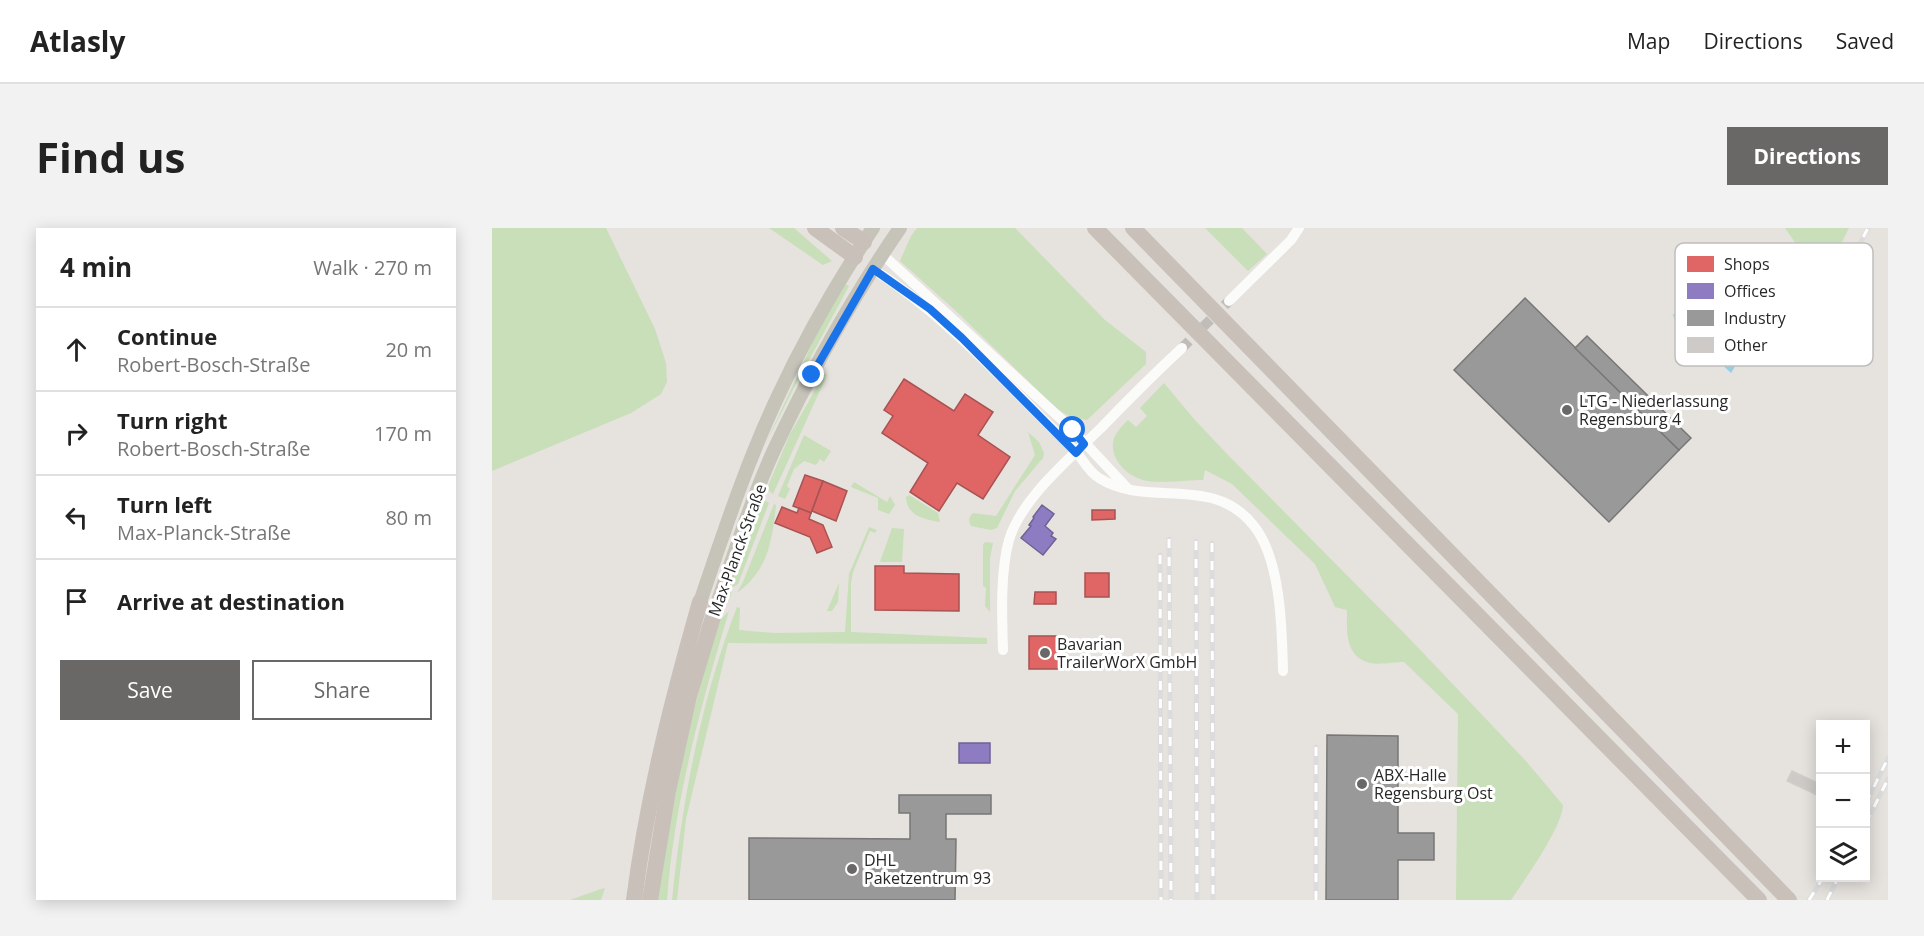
<!DOCTYPE html>
<html lang="en">
<head>
<meta charset="utf-8">
<style>
  :root { --surface:#fff; --page:#f2f2f2; --text:#222; --muted:#767676; --line:#e0e0e0; --accent:#6a6867 }
  body { margin:0; font-family:"Open Sans",sans-serif; background:var(--page); color:var(--text) }
  .controls { position:absolute; right:18px; bottom:18px; display:grid; overflow:hidden; border-radius:0px; box-shadow:0 3px 15px #0003 }
  .controls button { width:54px; height:54px; display:grid; place-items:center; padding:0; border:0; border-bottom:2px solid var(--line); background:var(--surface); color:var(--text); font:30px sans-serif }
  .stop { position:absolute; width:18px; height:18px; margin:-14px; border:4px solid #1a73e8; border-radius:50%; background:#fff }
  .stop.end { background:#1a73e8; border-color:#fff; box-shadow:0 2px 6px #0008 }
  .list { margin:0; padding:0; list-style:none }
  h2 { display:flex; justify-content:space-between; align-items:center; height:78px; margin:0; padding:0 24px; font-size:26px }
  h2 small { font-size:20px; font-weight:400; color:var(--muted) }
  .list li { display:grid; grid-template-columns:39px 1fr auto; gap:18px; align-items:center; box-sizing:border-box; height:84px; padding:0 24px; border-top:2px solid var(--line) }
  .list b { display:block; font-size:22px; white-space:nowrap }
  .list p { margin:0; font-size:20px; white-space:nowrap; color:var(--muted) }
  .list em { font-size:20px; font-style:normal; color:var(--muted) }
  .actions { display:flex; gap:12px; padding:18px 24px }
  .actions a { flex:1; padding:14px 0; border:2px solid var(--accent); border-radius:0px; text-align:center; font-size:21px; color:var(--accent) }
  .actions .main { background:var(--accent); color:#fff }
  .icon { flex:none; width:33px; height:33px; fill:none; stroke:currentColor; stroke-width:2; stroke-linecap:round; stroke-linejoin:round }
  .map { position:relative; flex:none; width:1396px; height:672px; overflow:hidden; border-radius:0px }
  header { display:flex; align-items:center; gap:36px; box-sizing:border-box; height:84px; padding:0 30px; background:var(--surface); border-bottom:2px solid var(--line) }
  header strong { font-size:28px }
  nav { display:flex; gap:33px; margin-inline-start:auto; font-size:21px }
  .intro { display:flex; align-items:center; justify-content:space-between; box-sizing:border-box; height:144px; padding:0 36px }
  h1 { margin:0; font-size:42px }
  .button { padding:15px 27px; border-radius:0px; background:var(--accent); color:#fff; font-size:21px; font-weight:700 }
  main { display:flex; gap:36px; padding:0 36px }
  aside { flex:1; background:var(--surface); border-radius:0px; box-shadow:0 3px 15px #0003 }
  .map>svg:first-child { display:block }
  .green { fill:#c8dfb9 }
  .water { fill:#96cee2 }
  .shops { fill:#e06666; stroke:#a85353; stroke-width:1.5 }
  .offices { fill:#8e7cc3; stroke:#6f6294; stroke-width:1.5 }
  .industry { fill:#999; stroke:#777; stroke-width:1.5 }
  .building { fill:#cdcac7; stroke:#d1ceca; stroke-width:1.5 }
  .lines { fill:none; stroke-linecap:round; stroke-linejoin:round }
  .minor-tunnel { stroke:#c0bdb9; stroke-width:10; stroke-dasharray:10 5; stroke-linecap:butt }
  .minor { stroke:#fbfbfa; stroke-width:10 }
  .major { stroke:#c6c3b9; stroke-width:14 }
  .highway { stroke:#c9c1b9; stroke-width:16 }
  .rail-casing { stroke:#dcdcdd; stroke-width:5 }
  .rail { stroke:#fff; stroke-width:3; stroke-dasharray:9; stroke-linecap:butt }
  .route { stroke:#1a73e8; stroke-width:8 }
  .poi-dot { fill:#6a6867; stroke:#fff; stroke-width:2 }
  .labels { text-anchor:middle; stroke-width:6; stroke-linejoin:round; paint-order:stroke }
  .poi-label { font-size:16px; fill:#272727; stroke:#fff; text-anchor:start }
  .street-label { font-size:16px; fill:#272727; stroke:#fff }
  .key { fill:#fff; stroke:#bebebe; stroke-width:1.5 }
  .key-label { font-size:16px; fill:#272727 }
</style>
</head>
<body>
<header>
<strong>Atlasly</strong>
<nav><a>Map</a><a>Directions</a><a>Saved</a></nav>
</header>
<div class="intro"><h1>Find us</h1><a class="button">Directions</a></div>
<main>
<aside>
<h2>4 min<small>Walk · 270 m</small></h2>
<ul class="list">
<li><svg class="icon" aria-label="ahead" viewBox="0 0 24 24"><path d="M12 20V5M6 11l6-6 6 6"/></svg><div><b>Continue</b><p>Robert-Bosch-Straße</p></div><em>20 m</em></li>
<li><svg class="icon" aria-label="right" viewBox="0 0 24 24"><path d="M7 20v-9h11M14 6l5 5-5 5"/></svg><div><b>Turn right</b><p>Robert-Bosch-Straße</p></div><em>170 m</em></li>
<li><svg class="icon" aria-label="left" viewBox="0 0 24 24"><path d="M17 20v-9H6M10 6l-5 5 5 5"/></svg><div><b>Turn left</b><p>Max-Planck-Straße</p></div><em>80 m</em></li>
<li><svg class="icon" aria-label="arrive" viewBox="0 0 24 24"><path d="M6 21V4h12l-3 4 3 4H6"/></svg><div><b>Arrive at destination</b></div></li>
</ul>
<div class="actions"><a class="main">Save</a><a>Share</a></div>
</aside>
<div class="map">
<svg width="1396" height="672" viewBox="0 0 1396 672">
  <rect width="100%" height="100%" fill="#e6e2de"/>
  <g class="green">
    <polygon points="0,0 114,0 163,101 174,135 175,154 169,166 139,185 0,243"/>
    <polygon points="277,0 302,0 340,33 331,37"/>
    <polygon points="425,0 523,0 613,92 654,124 654,136 595,192 579,189 565,181 464,83 408,33 419,8"/>
    <polygon points="713,0 750,0 775,26 756,43"/>
    <polygon points="1293,0 1357,0 1343,28 1309,23"/>
    <polygon points="353,56 357,58 304,156 273,217 332,90"/>
    <polygon points="333,145 335,147 281,266 275,261 276,258 298,206"/>
    <path d="M672,155L702,191L737,228L915,408L1033,532L1071,577C1070,600 1033,651 1019,672H964L966,486L912,434C902,434 887,437 878,435C852,428 855,402 855,382L843,379L823,336L740,256L713,242L711,252C695,252 665,256 651,252C634,248 616,229 622,210C625,203 630,198 636,192L644,199L655,188L648,180Z"/>
    <path d="M536,204L547,214L552,225L551,230L523,263L505,300L499,302L479,298C476,292 477,289 481,285L504,288L543,227Z"/>
    <polygon points="312,207 339,223 332,234 328,231 324,237 312,233 302,241 295,258 298,261 293,271 286,268"/>
    <polygon points="362,254 395,274 398,268 403,277 397,286 386,282 386,270 359,259"/>
    <path d="M417,267L446,285L448,294C433,291 415,289 414,269Z"/>
    <polygon points="271,271 277,275 246,356 240,360 239,368 232,373"/>
    <path d="M282,276L284,277C280,314 276,342 245,365L251,354Z"/>
    <path d="M377,299L385,302L383,305L378,303L361,344L359,355V404L495,410V416L236,415L194,591L185,672H180C190,574 209,471 245,379L248,380L247,402L282,405L353,404L357,346Z"/>
    <polygon points="400,300 412,301 410,334 388,334"/>
    <polygon points="493,314 501,315 498,330 498,384 493,378 494,360 491,358 491,317"/>
    <polygon points="347,355 346,374 340,383 335,383"/>
    <path d="M237,383C209,477 182,574 175,672H165L190,528L224,396Z"/>
    <polygon points="113,660 109,672 78,672 109,661"/>
  </g>
  <polygon class="water" points="1181,86 1258,92 1262,99 1247,132 1239,145 1183,93"/>
  <g class="shops">
    <polygon points="412,151 462,183 473,166 501,184 486,207 518,229 491,271 465,255 447,283 418,264 436,235 390,205 401,188 392,182"/>
    <polygon points="313,247 331,253 319,285 301,278"/>
    <polygon points="331,253 355,263 344,293 320,283"/>
    <polygon points="290,279 305,285 307,280 319,285 317,291 331,297 340,319 325,325 318,309 283,295"/>
    <polygon points="600,282 623,282 623,291 600,292"/>
    <polygon points="383,338 412,338 412,345 467,346 467,383 383,382"/>
    <rect x="593" y="345" width="24" height="24"/>
    <polygon points="543,364 564,364 564,376 542,376"/>
    <rect x="537" y="408" width="32" height="33"/>
  </g>
  <g class="offices">
    <polygon points="550,277 562,286 553,298 561,305 559,308 564,311 551,327 529,310 539,298 537,297 542,290 541,289"/>
    <rect x="467" y="515" width="31" height="20"/>
  </g>
  <g class="industry">
    <polygon points="1033,70 1187,222 1117,294 962,142"/>
    <polygon points="1095,108 1199,210 1187,222 1083,120"/>
    <polygon points="835,507 906,508 906,605 942,605 942,632 906,632 906,672 834,672"/>
    <polygon points="407,567 499,567 499,586 454,586 454,611 464,611 463,672 257,672 257,610 418,611 418,585 407,585"/>
  </g>
  <g class="building">
    <polygon points="1300,543 1328,556 1323,566 1295,553"/>
    <polygon points="1328,556 1328,568 1323,566"/>
  </g>
  <g class="lines">
    <polyline class="minor-tunnel" points="690,120 737,73"/>
    <g class="minor">
      <polyline points="390,26 581,202 636,261"/>
      <path d="M381,41C448,84 501,141 557,197C567,206 577,216 586,226C592,234 598,245 607,250C656,281 721,245 762,298C789,332 790,401 791,443"/>
      <polyline points="737,73 799,12 807,0"/>
      <path d="M511,422C510,388 508,345 517,312C529,271 578,230 609,200C635,173 662,146 690,120"/>
    </g>
    <g class="major">
      <path d="M208,374C232,304 255,233 287,166C314,108 346,53 381,0"/>
      <path d="M224,379C242,327 259,272 282,222C318,145 360,70 408,0"/>
    </g>
    <g class="highway">
      <polyline points="323,0 363,29"/>
      <polyline points="351,0 372,14"/>
      <polyline points="603,0 1267,672"/>
      <polyline points="641,0 1297,672"/>
      <path d="M142,672C155,571 180,472 208,374"/>
      <polyline points="158,672 176,563 197,468 224,379"/>
    </g>
    <g class="rail-casing">
      <g id="rail">
        <polyline points="1363,25 1376,0"/>
        <polyline points="677,311 679,672"/>
        <polyline points="704,313 705,672"/>
        <polyline points="720,315 721,672"/>
        <polyline points="668,327 669,672"/>
        <polyline points="1374,575 1396,530"/>
        <polyline points="1374,595 1396,551"/>
        <polyline points="824,672 824,519"/>
        <polyline points="1317,672 1331,650"/>
        <polyline points="1335,672 1346,650"/>
      </g>
    </g>
    <use href="#rail" class="rail"/>
  </g>
  <g class="lines">
    <polyline class="route" points="320,147 381,41 438,81 470,110 584,225 592,216 581,202"/>
  </g>
  <g class="poi-dot">
    <circle cx="1075" cy="182" r="6"/>
    <circle cx="553" cy="425" r="6"/>
    <circle cx="870" cy="556" r="6"/>
    <circle cx="360" cy="641" r="6"/>
  </g>
  <g class="labels">
    <g class="poi-label">
      <text x="1087" y="179">LTG - Niederlassung<tspan x="1087" dy="18">Regensburg 4</tspan></text>
      <text x="565" y="422">Bavarian<tspan x="565" dy="18">TrailerWorX GmbH</tspan></text>
      <text x="882" y="553">ABX-Halle<tspan x="882" dy="18">Regensburg Ost</tspan></text>
      <text x="372" y="638">DHL<tspan x="372" dy="18">Paketzentrum 93</tspan></text>
    </g>
    <g class="street-label">
      <text transform="translate(245 322) rotate(-70)" y="6">Max-Planck-Straße</text>
    </g>
  </g>
  <rect x="1183" y="15" width="198" height="123" rx="9" class="key"/>
  <rect x="1195" y="28" width="27" height="16" fill="#e06666"/>
  <rect x="1195" y="55" width="27" height="16" fill="#8e7cc3"/>
  <rect x="1195" y="82" width="27" height="16" fill="#999"/>
  <rect x="1195" y="109" width="27" height="16" fill="#cdcac7"/>
  <g class="key-label">
    <text x="1232" y="42">Shops</text>
    <text x="1232" y="69">Offices</text>
    <text x="1232" y="96">Industry</text>
    <text x="1232" y="123">Other</text>
  </g>
</svg>
<div class="controls">
<button>+</button>
<button>−</button>
<button><svg class="icon" aria-label="layers" viewBox="0 0 24 24"><path d="M12 4l9 5-9 5-9-5zM3 14l9 5 9-5"/></svg></button>
</div>
<div class="stop" style="left:581px;top:202px"></div>
<div class="stop end" style="left:320px;top:147px"></div>
</div>
</main>
</body>
</html>
